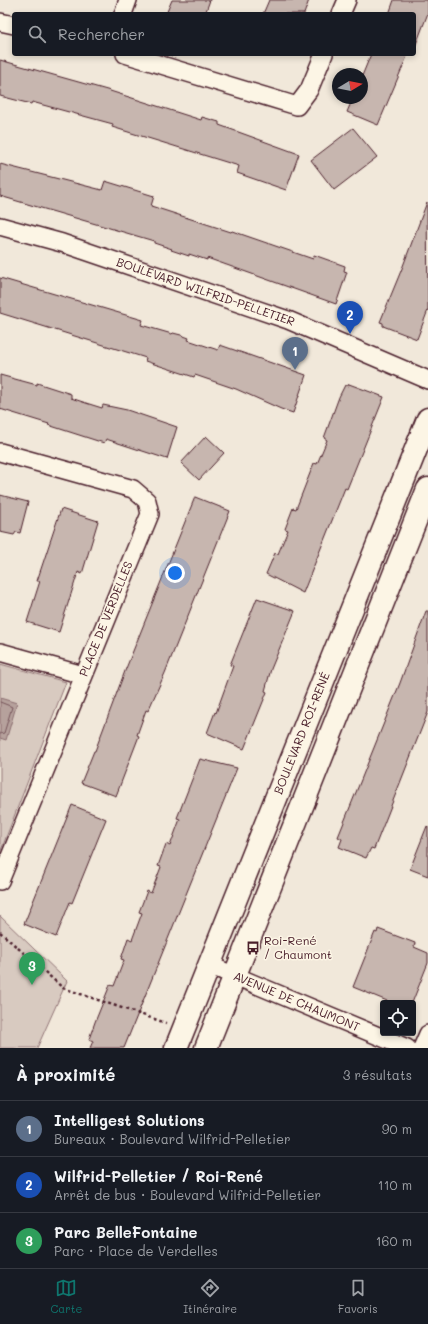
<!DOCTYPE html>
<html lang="fr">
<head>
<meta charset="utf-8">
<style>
  :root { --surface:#171b24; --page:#20242c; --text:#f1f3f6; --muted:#9ea1a6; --line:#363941; --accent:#0f766e }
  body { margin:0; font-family:Mali,sans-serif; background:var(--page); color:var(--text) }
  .controls { position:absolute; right:12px; bottom:12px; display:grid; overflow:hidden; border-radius:4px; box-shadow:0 2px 6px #0003 }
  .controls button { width:36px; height:36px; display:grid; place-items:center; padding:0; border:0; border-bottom:1px solid var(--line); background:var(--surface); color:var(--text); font:20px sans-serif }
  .compass { position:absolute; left:332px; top:68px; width:36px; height:36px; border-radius:50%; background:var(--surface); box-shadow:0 2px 6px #0003; rotate:80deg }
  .you { position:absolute; left:175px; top:573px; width:14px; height:14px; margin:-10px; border:3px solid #fff; border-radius:50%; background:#1a73e8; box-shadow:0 0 0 6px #1a73e833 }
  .badge { display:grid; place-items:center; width:26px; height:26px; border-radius:50%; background:var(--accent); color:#fff; font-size:13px; font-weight:700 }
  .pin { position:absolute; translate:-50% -33px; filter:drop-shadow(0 1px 2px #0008) }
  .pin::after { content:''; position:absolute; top:21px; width:14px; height:12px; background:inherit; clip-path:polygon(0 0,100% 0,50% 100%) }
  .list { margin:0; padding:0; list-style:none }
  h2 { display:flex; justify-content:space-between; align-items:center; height:52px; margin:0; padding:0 16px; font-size:17px }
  h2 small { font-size:13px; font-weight:400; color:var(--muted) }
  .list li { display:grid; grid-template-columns:26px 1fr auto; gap:12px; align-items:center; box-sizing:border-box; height:56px; padding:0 16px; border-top:1px solid var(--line) }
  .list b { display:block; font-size:15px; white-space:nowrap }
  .list p { margin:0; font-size:13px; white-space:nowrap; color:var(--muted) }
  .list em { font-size:13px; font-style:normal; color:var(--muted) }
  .icon { flex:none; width:22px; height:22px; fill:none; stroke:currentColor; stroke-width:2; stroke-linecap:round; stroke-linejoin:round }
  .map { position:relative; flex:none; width:428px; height:1048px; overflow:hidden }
  .search { position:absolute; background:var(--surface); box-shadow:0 2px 6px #0003; left:12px; right:12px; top:12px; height:44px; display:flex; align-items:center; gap:10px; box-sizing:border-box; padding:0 14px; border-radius:4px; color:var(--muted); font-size:15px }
  .sheet { height:220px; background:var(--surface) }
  nav { display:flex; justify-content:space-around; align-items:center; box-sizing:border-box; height:56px; border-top:1px solid var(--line); background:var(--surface); font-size:11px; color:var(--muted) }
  nav a { display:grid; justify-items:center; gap:2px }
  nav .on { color:var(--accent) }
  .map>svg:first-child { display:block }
  .green { fill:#d8cac0; stroke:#917476 }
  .water { fill:#b6a19c; stroke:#8b6d6f }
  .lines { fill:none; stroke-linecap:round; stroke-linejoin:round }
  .shore { stroke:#755358; stroke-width:1 }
  .building { fill:#c7b6af; stroke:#4a1f2b }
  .street-casing { stroke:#4a1f2b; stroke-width:20 }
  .secondary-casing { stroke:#4a1f2b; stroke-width:25 }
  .path { stroke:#4a1f2b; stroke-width:2.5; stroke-dasharray:3 3; stroke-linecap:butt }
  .street { stroke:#fcf5e5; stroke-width:17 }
  .secondary { stroke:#fcf5e5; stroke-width:22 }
  .labels { text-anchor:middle; stroke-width:3; stroke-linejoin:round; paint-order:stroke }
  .street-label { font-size:12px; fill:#4a1f2b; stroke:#fcf5e5 }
  .poi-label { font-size:12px; fill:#4a1f2b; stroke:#fcf5e5; text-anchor:start }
</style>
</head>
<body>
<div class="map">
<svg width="428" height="1048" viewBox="0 0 428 1048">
  <rect width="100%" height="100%" fill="#f1e8da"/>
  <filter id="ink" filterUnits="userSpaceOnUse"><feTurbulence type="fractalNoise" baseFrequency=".025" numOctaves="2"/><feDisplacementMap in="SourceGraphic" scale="8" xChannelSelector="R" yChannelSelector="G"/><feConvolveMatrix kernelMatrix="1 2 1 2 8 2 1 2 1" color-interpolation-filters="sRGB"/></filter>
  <g filter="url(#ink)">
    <g class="green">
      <polygon points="0,664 66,682 0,853"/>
      <polygon points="0,916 67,981 37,1048 0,1048"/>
    </g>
    <polygon class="water" points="0,698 17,703 6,740 0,738"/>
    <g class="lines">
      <polyline class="shore" points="0,702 10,706 12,707 4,733 0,734"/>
    </g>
    <g class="building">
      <polygon points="172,0 210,0 205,14 166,14"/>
      <polygon points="269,0 309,0 304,14 263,14"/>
      <polygon points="394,0 428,0 428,13 415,47 414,14 389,14"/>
      <polygon points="371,54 408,54 378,125 347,112 353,98 362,98 362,76"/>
      <polygon points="0,60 107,90 201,120 202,117 219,122 219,125 299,154 286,190 237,173 239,166 112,127 113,124 32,102 31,104 0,96"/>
      <polygon points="353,128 377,157 334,190 311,160"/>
      <polygon points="0,164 102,190 105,181 154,196 151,206 231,232 232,231 313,259 314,255 345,266 344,271 347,272 336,304 207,258 207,260 189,254 189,256 171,250 172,249 154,243 154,241 0,196"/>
      <polygon points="427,202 428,310 417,339 383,326 383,323 380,322 403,266"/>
      <polygon points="0,278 143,320 141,325 172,334 173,333 181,335 189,338 188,340 218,350 220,345 306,375 293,413 281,409 236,389 195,375 194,377 145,361 146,358 0,313"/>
      <polygon points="0,375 37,385 37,383 71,394 71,398 86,403 102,408 103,405 127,410 177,427 167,459 106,439 104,443 48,425 49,424 0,409"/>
      <polygon points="349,384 384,397 347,489 345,488 303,593 266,574 275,553 278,554 288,530 285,529 293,508 296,509 314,463 317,464 327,440 324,438 339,397 345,385 348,386"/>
      <polygon points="206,436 224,453 199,480 181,463"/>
      <polygon points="0,495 28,502 20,533 16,532 14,535 0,532"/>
      <polygon points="195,497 230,511 165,673 148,711 146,710 137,735 139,736 116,796 81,783 94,751 95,751 125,671"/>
      <polygon points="61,509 98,521 82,574 78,572 59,632 27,622 40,581 37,581"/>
      <polygon points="257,598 295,611 271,669 265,691 267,692 244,749 207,733 215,712 216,713 233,666 230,665"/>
      <polygon points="426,611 428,611 428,712 374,849 371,848 366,858 339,847 342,839 338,837 400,683"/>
      <polygon points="200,759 237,768 124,1048 90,1048 93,1041 89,1039 95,1022 110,985 114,986 124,960 121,959 128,938 132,940 142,913 139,912 147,891 151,893 161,867 158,866 166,844 170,846 180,819 177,818"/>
      <polygon points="72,805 106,819 72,903 70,902 56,937 24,924"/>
      <polygon points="427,826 428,827 428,876 410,869"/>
      <polygon points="378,929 415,943 414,947 428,953 428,963 412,1003 392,1003 353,987 375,932 377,933"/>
    </g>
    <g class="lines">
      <g class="street-casing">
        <g id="street">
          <polyline points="123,14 128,0"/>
          <polyline points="341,14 347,0"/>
          <polyline points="0,22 14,25"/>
          <polyline points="125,54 297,106 309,90 324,54"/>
          <path id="s1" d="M0,226L62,243L288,320L428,380"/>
          <polyline points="0,452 133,489 147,501 150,514 0,881"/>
          <polyline points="0,652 83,675"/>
          <path id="s2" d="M209,965L407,1048"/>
          <polyline points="422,1048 428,1034"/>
        </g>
      </g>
      <g class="secondary-casing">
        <g id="secondary">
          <path id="s3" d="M176,1048L428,419"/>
          <polyline points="206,1048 428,489"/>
        </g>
      </g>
      <polyline class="path" points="0,932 63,988 166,1023"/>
      <use href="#street" class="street"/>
      <use href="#secondary" class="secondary"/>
    </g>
  </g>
  <defs>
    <g id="bus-bare" transform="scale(1.08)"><path d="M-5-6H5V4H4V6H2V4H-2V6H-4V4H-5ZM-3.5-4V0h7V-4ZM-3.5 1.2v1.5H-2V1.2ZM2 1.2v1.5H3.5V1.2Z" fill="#4a1f2b" stroke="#fcf5e5" stroke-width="2.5" paint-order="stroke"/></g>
  </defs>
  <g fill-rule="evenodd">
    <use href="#bus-bare" x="253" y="948"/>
  </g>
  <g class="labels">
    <g class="street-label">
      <text dy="4" stroke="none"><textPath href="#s1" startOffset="216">BOULEVARD WILFRID-PELLETIER</textPath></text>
      <text transform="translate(106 619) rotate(-68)" y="4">PLACE DE VERDELLES</text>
      <text dy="4" stroke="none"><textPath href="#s3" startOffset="339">BOULEVARD ROI-RENÉ</textPath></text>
      <text dy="4" stroke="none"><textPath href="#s2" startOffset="95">AVENUE DE CHAUMONT</textPath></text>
    </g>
    <g class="poi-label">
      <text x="264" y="945">Roi-René<tspan x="264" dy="14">/ Chaumont</tspan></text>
    </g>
  </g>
</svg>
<div class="controls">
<button><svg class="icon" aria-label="locate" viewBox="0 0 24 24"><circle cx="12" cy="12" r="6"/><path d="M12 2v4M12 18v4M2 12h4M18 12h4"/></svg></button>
</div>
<svg class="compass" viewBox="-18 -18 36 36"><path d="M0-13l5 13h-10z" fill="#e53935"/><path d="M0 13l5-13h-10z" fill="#9ea1a6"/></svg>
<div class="you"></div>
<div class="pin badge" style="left:295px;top:370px;background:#5c6f8a">1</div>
<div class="pin badge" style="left:350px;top:334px;background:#1a4fb4">2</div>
<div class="pin badge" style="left:32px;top:985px;background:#2e9e5b">3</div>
<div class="search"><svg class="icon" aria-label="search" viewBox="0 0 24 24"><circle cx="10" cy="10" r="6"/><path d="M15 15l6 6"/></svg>Rechercher</div>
</div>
<section class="sheet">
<h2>À proximité<small>3 résultats</small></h2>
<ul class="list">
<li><span class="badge" style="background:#5c6f8a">1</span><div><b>Intelligest Solutions</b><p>Bureaux · Boulevard Wilfrid-Pelletier</p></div><em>90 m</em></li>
<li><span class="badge" style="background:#1a4fb4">2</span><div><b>Wilfrid-Pelletier / Roi-René</b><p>Arrêt de bus · Boulevard Wilfrid-Pelletier</p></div><em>110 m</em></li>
<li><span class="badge" style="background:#2e9e5b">3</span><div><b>Parc BelleFontaine</b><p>Parc · Place de Verdelles</p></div><em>160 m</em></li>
</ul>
</section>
<nav>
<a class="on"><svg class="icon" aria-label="map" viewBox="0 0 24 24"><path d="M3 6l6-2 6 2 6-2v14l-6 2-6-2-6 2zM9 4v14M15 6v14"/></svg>Carte</a>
<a><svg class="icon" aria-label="directions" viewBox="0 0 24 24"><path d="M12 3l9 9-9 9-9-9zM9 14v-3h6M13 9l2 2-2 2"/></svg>Itinéraire</a>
<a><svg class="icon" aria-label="saved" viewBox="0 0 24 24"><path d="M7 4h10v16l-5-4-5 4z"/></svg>Favoris</a>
</nav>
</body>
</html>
